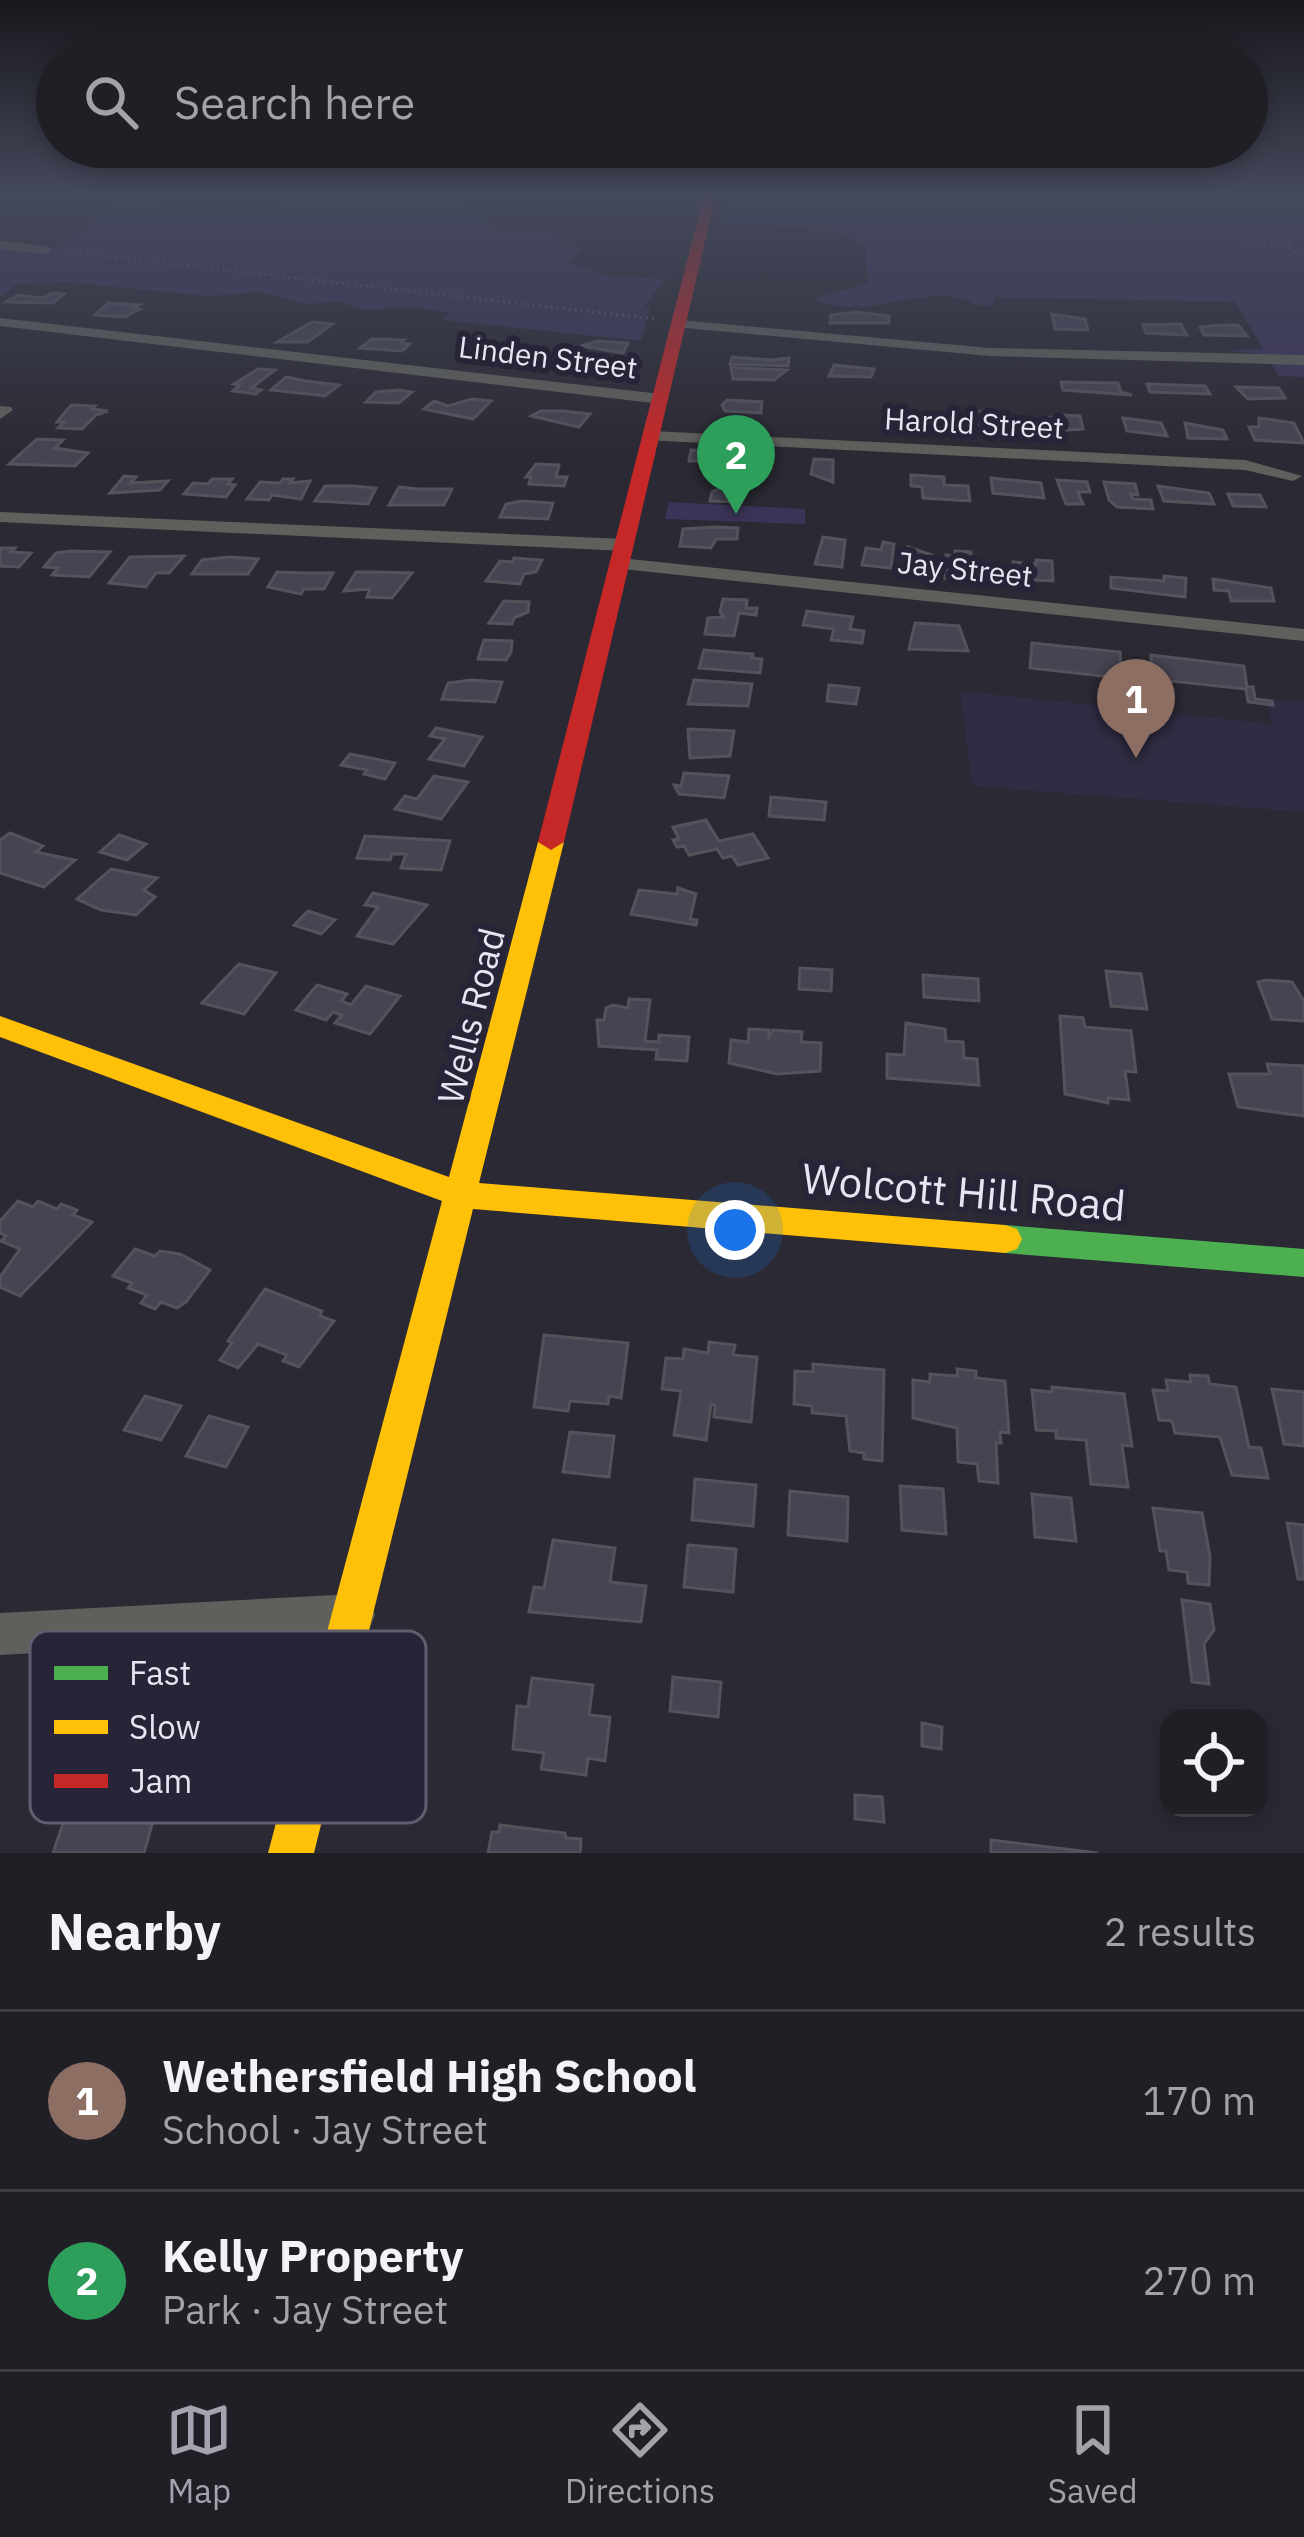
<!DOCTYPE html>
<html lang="en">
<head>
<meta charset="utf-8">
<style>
  :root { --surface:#201f26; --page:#2d2c32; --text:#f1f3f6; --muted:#a2a2a7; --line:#3d3d43; --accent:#a5a3af }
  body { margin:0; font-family:"IBM Plex Sans",sans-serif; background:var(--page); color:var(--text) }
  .controls { position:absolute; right:36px; bottom:36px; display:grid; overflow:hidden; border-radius:24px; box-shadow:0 6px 18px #0003 }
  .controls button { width:108px; height:108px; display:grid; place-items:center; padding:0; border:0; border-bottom:3px solid var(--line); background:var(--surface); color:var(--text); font:60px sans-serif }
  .you { position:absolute; left:735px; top:1230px; width:42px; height:42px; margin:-30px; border:9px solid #fff; border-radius:50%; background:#1a73e8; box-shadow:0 0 0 18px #1a73e833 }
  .badge { display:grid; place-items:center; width:78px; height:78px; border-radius:50%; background:var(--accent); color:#fff; font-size:39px; font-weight:700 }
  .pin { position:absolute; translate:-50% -99px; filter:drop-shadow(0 3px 6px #0008) }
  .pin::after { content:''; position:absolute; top:63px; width:42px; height:36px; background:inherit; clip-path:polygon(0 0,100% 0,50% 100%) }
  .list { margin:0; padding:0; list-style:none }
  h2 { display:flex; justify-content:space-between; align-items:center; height:156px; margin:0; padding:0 48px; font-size:51px }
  h2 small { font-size:39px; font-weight:400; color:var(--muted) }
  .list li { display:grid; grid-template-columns:78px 1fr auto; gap:36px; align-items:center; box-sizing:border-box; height:180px; padding:0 48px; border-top:3px solid var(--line) }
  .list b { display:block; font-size:45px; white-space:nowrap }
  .list p { margin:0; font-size:39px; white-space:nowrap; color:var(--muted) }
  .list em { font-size:39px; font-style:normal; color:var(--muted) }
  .icon { flex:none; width:66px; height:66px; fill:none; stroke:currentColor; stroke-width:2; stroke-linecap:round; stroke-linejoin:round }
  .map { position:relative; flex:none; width:1304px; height:1853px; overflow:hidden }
  .search { position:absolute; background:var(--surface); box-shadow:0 6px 18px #0003; left:36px; right:36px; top:36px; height:132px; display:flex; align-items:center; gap:30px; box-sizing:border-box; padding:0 42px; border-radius:66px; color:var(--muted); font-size:45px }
  .sheet { height:516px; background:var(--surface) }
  nav { display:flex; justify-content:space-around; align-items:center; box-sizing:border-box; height:168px; border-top:3px solid var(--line); background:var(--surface); font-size:33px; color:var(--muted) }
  nav a { display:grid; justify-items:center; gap:6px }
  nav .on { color:var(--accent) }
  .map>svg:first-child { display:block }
  .built { fill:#302c43 }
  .green { fill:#3b3459 }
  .building { fill:#464352; stroke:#54535c; stroke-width:3 }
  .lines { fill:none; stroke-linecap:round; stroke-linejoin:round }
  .path { stroke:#5f5f5e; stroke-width:3; stroke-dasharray:1.5 4.5; stroke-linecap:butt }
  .street { fill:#5f605b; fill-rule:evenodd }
  .fast { fill:#4caf50; fill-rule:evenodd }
  .slow { fill:#ffc107; fill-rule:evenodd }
  .jam { fill:#c62828; fill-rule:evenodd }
  .labels { text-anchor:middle; stroke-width:12; stroke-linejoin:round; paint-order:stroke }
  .far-street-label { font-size:30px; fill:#e6e5f2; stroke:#282438 }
  .street-label { font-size:36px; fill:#e6e5f2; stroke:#282438 }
  .near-street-label { font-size:42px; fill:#e6e5f2; stroke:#282438 }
  .key { fill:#282438; stroke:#615e70; stroke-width:3 }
  .key-label { font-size:33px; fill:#e6e5f2 }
</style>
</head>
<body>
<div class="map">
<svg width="1304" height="1853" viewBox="0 0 1304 1853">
  <rect width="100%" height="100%" fill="#2b2933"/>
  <polygon class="built" points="960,691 1273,724 1265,697 1304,703 1304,812 972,786"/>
  <g class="green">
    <path d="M340,195H448L498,230L544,229L563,236V245L585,247L568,263L609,276L665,279L645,306L650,308L641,341L443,320L449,313L414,307L366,310L339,302L305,304L260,292L209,296L66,282L17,284L0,297V245L51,248L89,225L115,198C135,194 151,202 169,208C191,214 317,203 340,195Z"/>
    <path d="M730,195H1304V377L1279,376L1266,355L1224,350L1263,349L1235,302L994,297V305C974,309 967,297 948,296C901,294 860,319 814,299L868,283L865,245L834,231L724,223Z"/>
    <polygon points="669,502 805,509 805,524 665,519"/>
  </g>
  <g class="building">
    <polygon points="52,293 64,294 53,303 6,302 18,295 43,298"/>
    <polygon points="108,303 139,305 133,308 140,309 125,317 95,315"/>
    <polygon points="856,312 889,316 889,323 830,323 831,315"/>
    <polygon points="1052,314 1085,319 1088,330 1055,329"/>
    <polygon points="312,322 332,324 308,342 277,342"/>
    <polygon points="1181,324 1187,335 1146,333 1143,325"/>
    <polygon points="1222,325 1238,325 1247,336 1204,335 1200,327"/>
    <polygon points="372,339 404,340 401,343 410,344 402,351 360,348"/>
    <polygon points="598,341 628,343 623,353 581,346"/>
    <polygon points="732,357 772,360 789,358 788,366 730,364"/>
    <polygon points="575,359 605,362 587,374 550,368 556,361 571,364"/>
    <polygon points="834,365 874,369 871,377 829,376"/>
    <polygon points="731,367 740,368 787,370 774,380 733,379"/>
    <polygon points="258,369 275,370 251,388 261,390 256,394 233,391 240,385 234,384"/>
    <polygon points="286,377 306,381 339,385 325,396 271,390"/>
    <polygon points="1061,382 1118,383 1121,392 1132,395 1063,390"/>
    <polygon points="1147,384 1205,386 1210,394 1150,392"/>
    <polygon points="1236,387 1279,388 1285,398 1248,399"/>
    <polygon points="376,392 399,390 412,392 399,403 366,402"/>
    <polygon points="472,399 491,401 473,419 424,409 434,401 448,406"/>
    <polygon points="727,400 762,402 761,413 725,411 722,405"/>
    <polygon points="71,405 95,406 92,409 108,411 96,415 82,429 58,428 64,422 57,422"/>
    <polygon points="541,411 563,411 590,414 579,427 531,416"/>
    <polygon points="978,411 998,412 1000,420 1022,421 1023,430 985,429 978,424"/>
    <polygon points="913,412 948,413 949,423 913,425"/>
    <polygon points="1062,415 1080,416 1083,429 1049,431 1047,418"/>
    <polygon points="1123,418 1161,423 1167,436 1127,431"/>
    <polygon points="1259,418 1294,423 1304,443 1255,440 1249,427 1259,427"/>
    <polygon points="1185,423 1223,430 1227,439 1188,438"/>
    <polygon points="37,439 63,440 55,448 88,453 75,466 9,464"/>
    <polygon points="691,450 736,453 735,461 689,461"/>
    <polygon points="814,459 833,460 833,482 811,474"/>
    <polygon points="536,464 559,465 556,477 567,477 564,486 529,484 531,477 526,477"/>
    <polygon points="911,475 944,477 944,485 968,486 970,501 923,498 922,487 911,486"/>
    <polygon points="124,476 136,477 131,483 168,481 160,490 110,493"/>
    <polygon points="722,478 743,479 748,484 742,487 741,502 710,501 712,492 725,486"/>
    <polygon points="991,478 1041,483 1044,498 993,493"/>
    <polygon points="212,479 232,479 228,484 235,485 226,497 184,494 193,483 208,484"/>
    <polygon points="283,479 293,479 290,483 310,481 301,499 272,495 269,500 247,499 260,482 280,483"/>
    <polygon points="1057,480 1087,482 1090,492 1078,492 1083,504 1066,504"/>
    <polygon points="1104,482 1135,484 1138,495 1131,494 1133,499 1151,500 1153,509 1117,507 1109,500"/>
    <polygon points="325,486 353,486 376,488 368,504 315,501"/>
    <polygon points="1158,486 1209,493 1214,504 1164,501"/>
    <polygon points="399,487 418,489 452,489 444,505 389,505"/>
    <polygon points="1228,494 1260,495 1266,507 1233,506"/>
    <polygon points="522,501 553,503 548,519 500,517 506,504"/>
    <polygon points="715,527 738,528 737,539 716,539 711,548 680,546 683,529"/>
    <polygon points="823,537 845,540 842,567 815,564"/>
    <polygon points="883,542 894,544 891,568 862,565 866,548 881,550"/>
    <polygon points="908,547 932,555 928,575 904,573"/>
    <polygon points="0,548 15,548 11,552 31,553 19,567 0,566"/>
    <polygon points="70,551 110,552 89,577 52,575 58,568 44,567 56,553"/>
    <polygon points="955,551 971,552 971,558 977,558 973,580 945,578 946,555 955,556"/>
    <polygon points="184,556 169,573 156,573 146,587 109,583 130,557"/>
    <polygon points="230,557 258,559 248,574 192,574 202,560"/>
    <polygon points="514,558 542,560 536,572 524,574 520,584 486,581 500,561 513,562"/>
    <polygon points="1036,560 1052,561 1053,581 1012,579 1013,562 1036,564"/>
    <polygon points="277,572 304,573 333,573 324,589 304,589 301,594 268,587"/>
    <polygon points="356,572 375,572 412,573 392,598 367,597 370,589 344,591"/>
    <polygon points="1164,576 1186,578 1185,597 1111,588 1111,577 1164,581"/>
    <polygon points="1213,579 1271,588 1274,601 1231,601 1229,591 1214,590"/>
    <polygon points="723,599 747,600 746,608 757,608 756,615 739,613 734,636 705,634 708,618 724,617 720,612"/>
    <polygon points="504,601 529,602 528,612 514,618 512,624 489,623"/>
    <polygon points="807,611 853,617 850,629 864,631 862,643 831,640 834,629 803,625"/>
    <polygon points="915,623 959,626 968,651 909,649"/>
    <polygon points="484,640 512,641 511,652 506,660 478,659"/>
    <polygon points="1032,643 1120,652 1121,678 1030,668"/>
    <polygon points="704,650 753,654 752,658 762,659 760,673 699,668"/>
    <polygon points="1151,655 1244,666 1247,687 1253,687 1255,699 1272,701 1273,705 1248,702 1246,689 1152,679"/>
    <polygon points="471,680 502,682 495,702 442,699 448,683"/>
    <polygon points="694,680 752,684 748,706 688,704"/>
    <polygon points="829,685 859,688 856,704 827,701"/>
    <polygon points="436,728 482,737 464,766 429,759 445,739 430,736"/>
    <polygon points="688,729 734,731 730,756 690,758"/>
    <polygon points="350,754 395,763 385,779 364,774 367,770 341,765"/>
    <polygon points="684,773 729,776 724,798 679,794 674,785 681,786"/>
    <polygon points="434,776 468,782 441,819 395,809 405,796 417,799"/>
    <polygon points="771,797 826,802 824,820 769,816"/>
    <polygon points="706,820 719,841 753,834 768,858 738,865 732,856 723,858 717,849 689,855 684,846 677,847 673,840 679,839 673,827"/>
    <polygon points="10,833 43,846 36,852 75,860 44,887 0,873 0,840"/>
    <polygon points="119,835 146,844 127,860 100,852"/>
    <polygon points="365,836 450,841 441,870 401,868 406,854 392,854 390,860 357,858"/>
    <polygon points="111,869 157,878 144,890 155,897 136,915 101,910 77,899"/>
    <polygon points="678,888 696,894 690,919 697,920 696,925 631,914 639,890 677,894"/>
    <polygon points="373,893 427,905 393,944 357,936 378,907 365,905"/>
    <polygon points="308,911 335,920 321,934 294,925"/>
    <polygon points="239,964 276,973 244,1014 202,1003"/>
    <polygon points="800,968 832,970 831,991 799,989"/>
    <polygon points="1106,971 1141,974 1147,1009 1111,1006"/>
    <polygon points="923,975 978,979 979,1001 924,997"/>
    <polygon points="1267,980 1292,982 1304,1001 1304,1021 1272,1019 1258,982"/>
    <polygon points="317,985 347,994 341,1001 351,1005 366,986 400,996 370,1034 335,1023 342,1015 333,1012 326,1020 296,1010"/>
    <polygon points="629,999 650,1000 645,1041 659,1042 659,1035 689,1037 687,1061 656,1059 657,1050 599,1046 597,1020 604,1020 606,1008 613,1005 628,1008"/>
    <polygon points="1060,1016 1083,1018 1085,1027 1131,1031 1136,1072 1125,1071 1129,1100 1108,1098 1108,1103 1065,1094"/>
    <polygon points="906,1023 945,1029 946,1041 963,1042 964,1058 977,1059 979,1085 887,1078 887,1054 904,1055"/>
    <polygon points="749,1029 769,1030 769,1037 773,1030 802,1032 801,1042 821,1043 820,1071 777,1074 729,1063 731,1040 748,1042"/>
    <polygon points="1267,1064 1304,1066 1304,1116 1238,1107 1229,1074 1270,1074"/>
    <polygon points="18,1201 33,1207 38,1201 57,1209 61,1204 77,1210 73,1215 92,1222 20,1296 0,1287 0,1277 20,1249 1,1241 6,1236 0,1233 0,1221"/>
    <polygon points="135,1249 155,1256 160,1251 180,1254 210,1270 186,1302 177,1308 161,1302 155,1309 141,1303 147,1295 128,1288 132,1283 113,1276"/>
    <polygon points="265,1289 322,1311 320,1316 334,1321 299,1367 283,1361 287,1355 258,1344 238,1368 220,1360 232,1343 228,1341"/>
    <polygon points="544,1335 628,1343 621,1398 609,1396 608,1404 570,1401 568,1411 534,1407"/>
    <polygon points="709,1342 735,1345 733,1355 757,1357 751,1422 714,1417 715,1405 711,1404 706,1440 674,1435 681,1391 662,1389 666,1358 683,1359 684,1349 708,1353"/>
    <polygon points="813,1364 884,1370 882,1461 864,1459 864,1453 850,1451 846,1416 812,1413 812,1406 794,1404 795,1371 813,1372"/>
    <polygon points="957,1369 976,1371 976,1378 1005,1381 1009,1433 1000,1432 1001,1443 996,1443 998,1483 979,1481 977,1464 958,1462 957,1428 913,1418 913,1380 930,1382 930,1374 958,1376"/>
    <polygon points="1190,1375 1208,1376 1210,1384 1236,1387 1249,1447 1261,1448 1268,1478 1232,1475 1220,1437 1175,1433 1172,1421 1159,1420 1153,1390 1168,1391 1166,1380 1191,1382"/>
    <polygon points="1052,1387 1124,1394 1132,1446 1122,1445 1128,1487 1091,1484 1086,1440 1056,1438 1056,1431 1036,1430 1032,1390 1052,1392"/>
    <polygon points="1272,1389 1304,1392 1304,1446 1284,1444"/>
    <polygon points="145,1396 181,1406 161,1440 124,1430"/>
    <polygon points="209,1416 248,1427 226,1467 186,1456"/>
    <polygon points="570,1432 614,1436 609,1477 563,1472"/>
    <polygon points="695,1479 756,1485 753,1526 692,1520"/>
    <polygon points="900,1486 943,1489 946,1534 902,1530"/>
    <polygon points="790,1491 848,1497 847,1541 788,1535"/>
    <polygon points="1032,1494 1071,1498 1076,1541 1035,1537"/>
    <polygon points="1153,1508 1202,1513 1210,1556 1209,1585 1188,1583 1187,1572 1169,1570 1166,1551 1160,1551"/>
    <polygon points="1287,1523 1304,1525 1304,1579 1298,1579"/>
    <polygon points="553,1540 615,1548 610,1582 646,1586 641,1622 529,1612 534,1587 544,1588"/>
    <polygon points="688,1545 736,1549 733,1592 684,1587"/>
    <polygon points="1182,1600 1210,1604 1214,1630 1204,1644 1209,1684 1192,1682"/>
    <polygon points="673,1677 721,1682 718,1717 670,1711"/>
    <polygon points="532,1678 593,1685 589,1715 610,1717 605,1761 588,1758 586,1775 541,1769 544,1753 513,1749 517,1706 528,1707"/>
    <polygon points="922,1723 942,1727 941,1749 922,1746"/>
    <polygon points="92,1738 143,1741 135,1765 168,1768 144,1853 53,1853"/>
    <polygon points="855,1795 882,1797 884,1822 855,1819"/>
    <polygon points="500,1825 565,1833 566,1838 581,1839 580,1853 488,1853 492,1832 499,1832"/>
    <polygon points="991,1840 1098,1853 991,1853"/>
  </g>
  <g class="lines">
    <g class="path">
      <polyline points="1062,195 1040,199 1075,213 1141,218 1291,248"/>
      <polyline points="1287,195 1304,219"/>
      <polyline points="1304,223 1289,239 1291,248 1304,258"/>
      <polyline points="68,252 656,319"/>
    </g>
    <g class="street">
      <polygon points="0,195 7,195 0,198"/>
      <polygon points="0,241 46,246 52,250 46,254 0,249"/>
      <polygon points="0,318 661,394 669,399 661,404 0,326"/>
      <polygon points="679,320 990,348 1304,355 1304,365 990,356 674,327 674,321"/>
      <polygon points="0,406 11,407 13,410 0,419"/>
      <polygon points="651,431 1245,460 1302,476 1293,481 1245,470 645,440 643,436"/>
      <polygon points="0,512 625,539 634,545 625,551 0,522"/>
      <polygon points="620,558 1304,629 1304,641 613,568 610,564"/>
      <polygon points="354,1594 369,1600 375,1615 369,1630 354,1636 0,1655 0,1613"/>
    </g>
    <polygon class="fast" points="1005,1225 1304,1249 1304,1277 1005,1253 993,1249 988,1239 993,1229"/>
    <polygon class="slow" points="551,834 564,842 479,1183 1005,1225 1017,1229 1022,1239 1017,1249 1005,1253 473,1209 314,1853 268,1853 442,1201 0,1037 0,1016 449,1177 538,842"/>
    <polygon class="jam" points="704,195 716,195 564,842 551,850 538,842"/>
  </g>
  <linearGradient id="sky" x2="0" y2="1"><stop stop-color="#18171c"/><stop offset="0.43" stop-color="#44495b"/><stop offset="1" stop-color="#44495b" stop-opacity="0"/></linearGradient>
  <rect width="1304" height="454" fill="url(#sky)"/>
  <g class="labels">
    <g class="far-street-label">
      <text transform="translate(548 358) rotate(7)" y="10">Linden Street</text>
      <text transform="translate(974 424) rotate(3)" y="10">Harold Street</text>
      <text transform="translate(965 570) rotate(6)" y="10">Jay Street</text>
    </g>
    <g class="street-label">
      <text transform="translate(471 1016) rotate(-76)" y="13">Wells Road</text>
    </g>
    <g class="near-street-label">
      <text transform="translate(964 1192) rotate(5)" y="15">Wolcott Hill Road</text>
    </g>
  </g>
  <rect x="30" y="1631" width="396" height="192" rx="18" class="key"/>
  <rect x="54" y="1666" width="54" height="14" fill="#4caf50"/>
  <rect x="54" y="1720" width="54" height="14" fill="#ffc107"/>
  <rect x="54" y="1774" width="54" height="14" fill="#c62828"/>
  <g class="key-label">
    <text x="129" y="1685">Fast</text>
    <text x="129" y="1739">Slow</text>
    <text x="129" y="1793">Jam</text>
  </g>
</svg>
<div class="controls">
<button><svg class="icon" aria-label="locate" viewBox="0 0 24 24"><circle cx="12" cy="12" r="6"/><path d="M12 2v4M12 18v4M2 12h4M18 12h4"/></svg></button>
</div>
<div class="you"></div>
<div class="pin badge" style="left:1136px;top:758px;background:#8d6e63">1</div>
<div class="pin badge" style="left:736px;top:514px;background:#2e9e5b">2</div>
<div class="search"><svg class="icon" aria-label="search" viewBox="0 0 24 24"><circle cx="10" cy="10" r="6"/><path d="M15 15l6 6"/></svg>Search here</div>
</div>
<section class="sheet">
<h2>Nearby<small>2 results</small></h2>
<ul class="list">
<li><span class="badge" style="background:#8d6e63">1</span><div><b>Wethersfield High School</b><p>School · Jay Street</p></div><em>170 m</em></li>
<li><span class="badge" style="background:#2e9e5b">2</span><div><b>Kelly Property</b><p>Park · Jay Street</p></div><em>270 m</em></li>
</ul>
</section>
<nav>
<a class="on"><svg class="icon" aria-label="map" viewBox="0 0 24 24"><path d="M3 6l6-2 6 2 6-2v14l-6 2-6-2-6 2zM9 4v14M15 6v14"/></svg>Map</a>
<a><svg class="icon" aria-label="directions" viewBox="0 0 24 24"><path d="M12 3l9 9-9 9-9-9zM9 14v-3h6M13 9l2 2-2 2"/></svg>Directions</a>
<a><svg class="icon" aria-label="saved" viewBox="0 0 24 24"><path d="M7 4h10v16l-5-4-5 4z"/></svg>Saved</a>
</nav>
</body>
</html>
